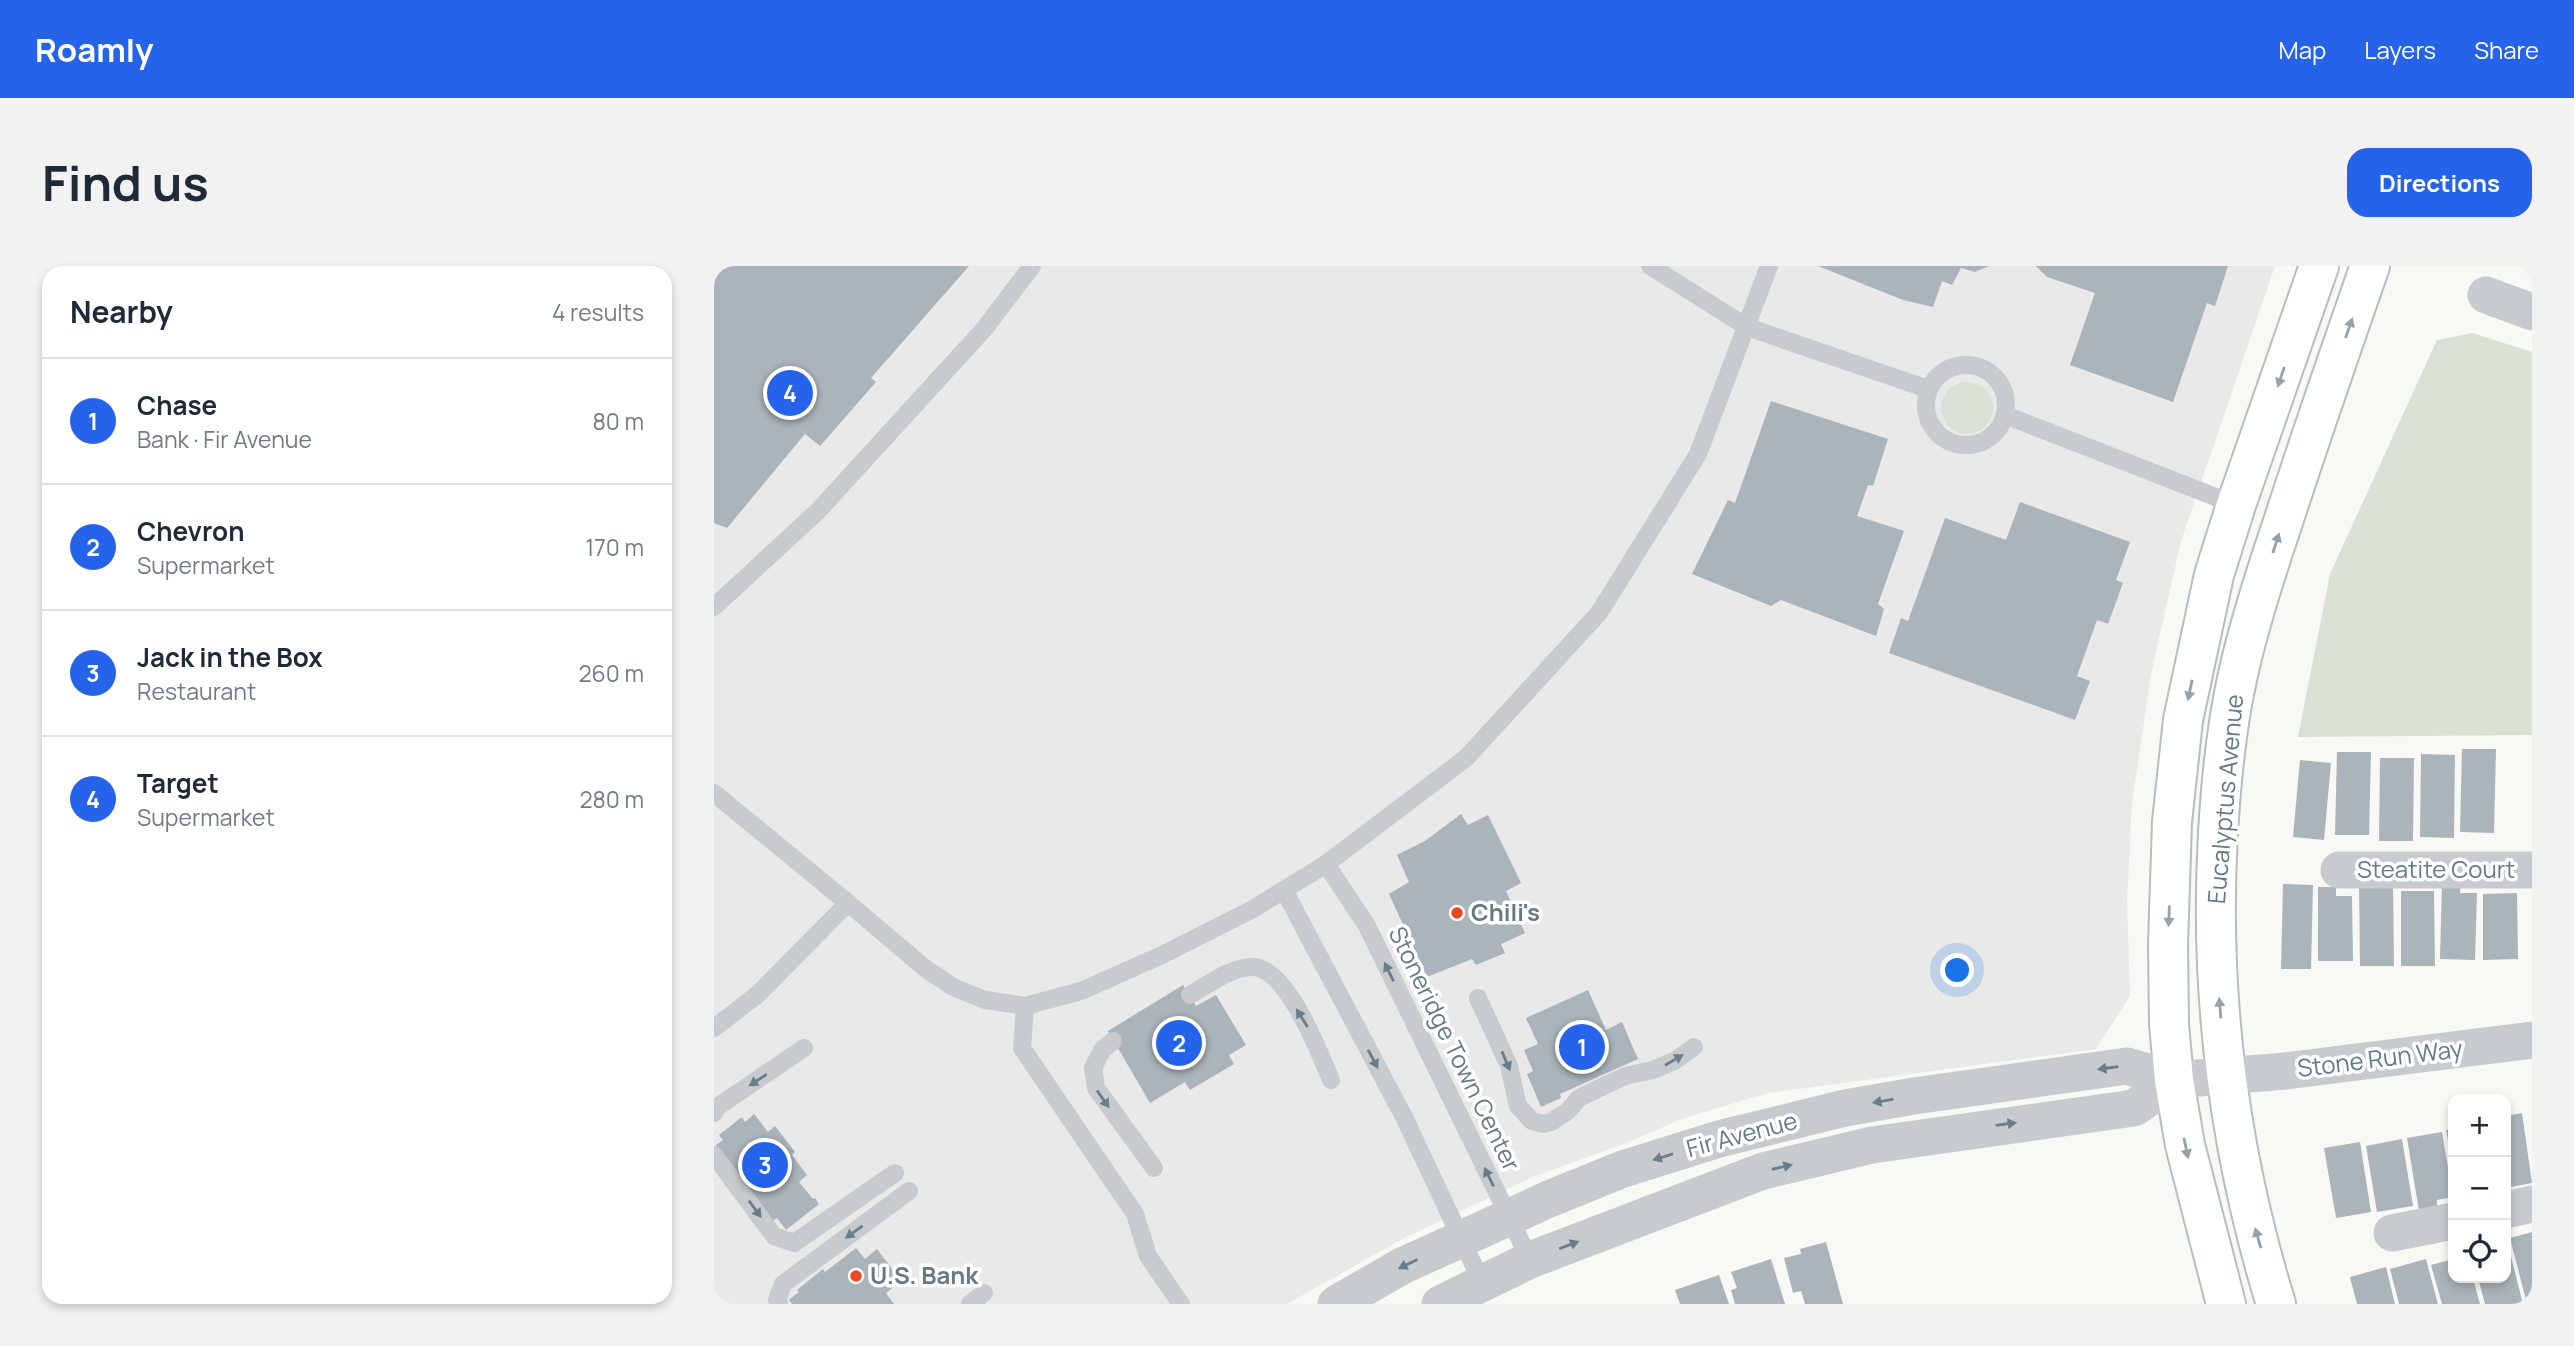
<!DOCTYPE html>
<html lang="en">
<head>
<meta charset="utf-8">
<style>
  :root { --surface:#fff; --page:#f2f2f3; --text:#1f2937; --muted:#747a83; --line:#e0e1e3; --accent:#2563eb }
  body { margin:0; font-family:Manrope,sans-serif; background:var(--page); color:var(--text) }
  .controls { position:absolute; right:21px; bottom:21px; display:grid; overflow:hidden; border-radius:14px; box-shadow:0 4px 10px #0003 }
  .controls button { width:63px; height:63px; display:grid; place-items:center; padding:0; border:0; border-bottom:2px solid var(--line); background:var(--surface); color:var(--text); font:35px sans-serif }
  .you { position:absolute; left:1244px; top:705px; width:24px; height:24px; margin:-18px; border:5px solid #fff; border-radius:50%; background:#1a73e8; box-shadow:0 0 0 10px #1a73e833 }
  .badge { display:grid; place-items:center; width:46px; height:46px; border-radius:50%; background:var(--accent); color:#fff; font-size:23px; font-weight:700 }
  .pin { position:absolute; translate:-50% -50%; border:4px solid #fff; box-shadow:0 2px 7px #0006 }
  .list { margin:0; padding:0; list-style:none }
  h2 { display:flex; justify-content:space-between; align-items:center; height:91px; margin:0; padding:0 28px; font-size:30px }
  h2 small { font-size:23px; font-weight:400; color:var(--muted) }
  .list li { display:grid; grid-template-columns:46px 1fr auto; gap:21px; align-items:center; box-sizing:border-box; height:126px; padding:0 28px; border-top:2px solid var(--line) }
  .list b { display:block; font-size:26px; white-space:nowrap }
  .list p { margin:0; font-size:23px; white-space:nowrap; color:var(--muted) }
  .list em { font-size:23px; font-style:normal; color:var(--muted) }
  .icon { flex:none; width:38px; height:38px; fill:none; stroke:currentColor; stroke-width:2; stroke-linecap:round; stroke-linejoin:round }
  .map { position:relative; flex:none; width:1818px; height:1038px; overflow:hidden; border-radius:21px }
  header { display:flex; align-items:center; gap:42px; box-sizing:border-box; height:98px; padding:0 35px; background:var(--accent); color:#fff }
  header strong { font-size:33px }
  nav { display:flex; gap:38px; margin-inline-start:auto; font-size:24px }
  .intro { display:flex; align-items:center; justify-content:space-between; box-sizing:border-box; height:168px; padding:0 42px }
  h1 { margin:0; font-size:49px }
  .button { padding:18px 32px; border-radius:21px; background:var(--accent); color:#fff; font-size:24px; font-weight:700 }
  main { display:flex; gap:42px; padding:0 42px }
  aside { flex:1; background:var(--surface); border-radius:21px; box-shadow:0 4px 10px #0003 }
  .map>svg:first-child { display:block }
  .built { fill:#e8e9e8 }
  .green { fill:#d9e0d5 }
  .building { fill:#abb4ba }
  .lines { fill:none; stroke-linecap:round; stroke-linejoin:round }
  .secondary-casing { stroke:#b7bdc1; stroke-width:42 }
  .service { stroke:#c7cbce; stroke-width:18 }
  .minor { stroke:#c7cbce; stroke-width:37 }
  .secondary { stroke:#fff; stroke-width:38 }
  .oneway { fill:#93a1ab }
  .oneway2 { fill:#6a7d8b }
  .poi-dot { fill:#eb4a21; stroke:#fff; stroke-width:2.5 }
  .labels { text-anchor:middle; stroke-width:7; stroke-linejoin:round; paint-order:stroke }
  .street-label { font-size:24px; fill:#657987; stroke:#fff }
  .poi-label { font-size:24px; font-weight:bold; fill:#657987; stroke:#fff; text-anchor:start }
</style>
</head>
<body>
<header>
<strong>Roamly</strong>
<nav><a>Map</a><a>Layers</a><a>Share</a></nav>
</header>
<div class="intro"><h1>Find us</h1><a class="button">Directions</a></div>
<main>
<aside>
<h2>Nearby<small>4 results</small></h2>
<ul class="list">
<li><span class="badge">1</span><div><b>Chase</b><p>Bank · Fir Avenue</p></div><em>80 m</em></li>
<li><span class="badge">2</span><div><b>Chevron</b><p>Supermarket</p></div><em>170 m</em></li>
<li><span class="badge">3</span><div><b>Jack in the Box</b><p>Restaurant</p></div><em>260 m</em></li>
<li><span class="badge">4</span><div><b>Target</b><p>Supermarket</p></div><em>280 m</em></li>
</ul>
</aside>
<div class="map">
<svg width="1818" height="1038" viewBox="0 0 1818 1038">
  <rect width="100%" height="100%" fill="#f8f8f4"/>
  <polygon class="built" points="0,0 1561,0 1467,275 1437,408 1418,537 1413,635 1416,730 1382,783 1054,827 970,852 910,878 821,910 690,972 573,1038 0,1038"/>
  <g class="green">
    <polygon points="1758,67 1818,86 1818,469 1584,471 1616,308 1723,74"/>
    <circle cx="1253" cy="142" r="26"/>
  </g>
  <g class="building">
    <polygon points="0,0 255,0 157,112 162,116 114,171 106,180 91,168 13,262 0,257"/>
    <polygon points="1104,0 1275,0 1261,6 1247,2 1238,19 1228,15 1219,41 1189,34"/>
    <polygon points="1322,0 1514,0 1501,40 1493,37 1459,136 1356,99 1381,27 1333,11"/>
    <polygon points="1057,135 1174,173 1159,220 1154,219 1143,250 1190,265 1164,338 1170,343 1162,370 1067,334 1057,340 978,308 1014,234 1021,237"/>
    <polygon points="1306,236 1416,276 1402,314 1409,317 1394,358 1383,354 1363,410 1376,415 1361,454 1175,387 1187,352 1194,355 1231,252 1292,274"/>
    <polygon points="1748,483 1782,483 1780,567 1746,566"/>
    <polygon points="1623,486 1657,486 1655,569 1621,569"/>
    <polygon points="1707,488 1741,489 1740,572 1706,571"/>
    <polygon points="1666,492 1700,492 1699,575 1665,575"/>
    <polygon points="1586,494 1617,497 1610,574 1579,571"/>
    <polygon points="747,548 754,559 774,549 807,617 792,625 811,667 787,678 791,687 762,699 758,693 713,711 675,628 695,616 683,589 711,575"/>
    <polygon points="1728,617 1747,618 1746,627 1763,627 1761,694 1726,693"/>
    <polygon points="1569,618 1599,619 1597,703 1567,703"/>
    <polygon points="1645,618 1679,618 1680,700 1646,700"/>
    <polygon points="1604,621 1622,621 1622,630 1638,630 1639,695 1604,695"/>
    <polygon points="1687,625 1720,625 1721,700 1687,700"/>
    <polygon points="1803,627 1804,693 1769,694 1769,628"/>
    <polygon points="469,719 482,740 502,729 532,779 515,789 520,798 476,824 471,816 436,837 394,765"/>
    <polygon points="874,724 892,764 908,756 924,793 846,828 847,832 827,841 813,808 819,805 810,784 824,778 812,752"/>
    <polygon points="1808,847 1818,917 1792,922 1792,850"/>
    <polygon points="40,848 54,866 61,860 81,886 78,889 93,909 85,916 99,933 101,932 105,938 72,964 63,952 59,955 2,879 9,874 5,869 28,851 31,856"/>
    <polygon points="1739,863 1739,896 1738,896 1732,864"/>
    <polygon points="1728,866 1739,931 1723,934 1723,941 1705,945 1693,872"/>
    <polygon points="1688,873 1699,940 1663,946 1652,880"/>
    <polygon points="1646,876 1657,946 1622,952 1610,882"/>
    <polygon points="1818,966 1818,1038 1813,1038 1796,972"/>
    <polygon points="1793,975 1809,1038 1771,1038 1764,1012 1792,1012"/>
    <polygon points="1112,976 1129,1038 1091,1038 1087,1025 1079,1027 1070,992 1087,988 1086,983"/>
    <polygon points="142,982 151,993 163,983 187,1015 172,1027 180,1038 78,1038 75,1034 85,1026 83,1024 109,1003 111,1006"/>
    <polygon points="1057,993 1071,1038 1021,1038 1017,1024 1023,1022 1017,1006"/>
    <polygon points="1712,993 1724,1038 1685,1038 1676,1003"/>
    <polygon points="1739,993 1739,1012 1759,1012 1766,1038 1728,1038 1717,999"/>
    <polygon points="1672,1001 1681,1038 1643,1038 1636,1011"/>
    <polygon points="1005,1009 1015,1038 966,1038 961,1024"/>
  </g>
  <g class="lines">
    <g class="secondary-casing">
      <g id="secondary">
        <polyline points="1512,1038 1471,879 1460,814 1455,758 1454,678 1458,556 1469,454 1500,309 1522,239 1605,0"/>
        <path d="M1562,1038C1515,886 1495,726 1504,567C1507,516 1512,463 1523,413C1534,361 1551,309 1568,259C1596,172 1626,86 1656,0"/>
      </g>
    </g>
    <g class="service">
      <polyline points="936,0 1033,61 1214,123"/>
      <circle cx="1252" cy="139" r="40"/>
      <polyline points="1291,149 1522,239"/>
      <polyline points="0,341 104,245 271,62 318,0"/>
      <polyline points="0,527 134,637"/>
      <polyline points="612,598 653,660 816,994"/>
      <polyline points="570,624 690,851 768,1017"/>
      <path d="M476,729C494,719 518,700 540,701C574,704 605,786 617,814"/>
      <polyline points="764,732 795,800 804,840 818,855 829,858 837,856 854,845 865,832 911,810 939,804 960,795 980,781"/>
      <polyline points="311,740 308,782 421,948 434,990 467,1038"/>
      <polyline points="0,762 43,729 134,637 212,703 239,721 271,734 311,740 367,725 448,689 539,643 612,598 752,492 885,347 984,188 1055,0"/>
      <polyline points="399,775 388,784 379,802 382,822 440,902"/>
      <polyline points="0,847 3,841 90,782"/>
      <polyline points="0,889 60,970 80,977 181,907"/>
      <polyline points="65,1038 63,1034 69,1018 195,925"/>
      <polyline points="256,1038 270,1027"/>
    </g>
    <g class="minor">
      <polyline points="1772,29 1818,46"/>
      <polyline points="1625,604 1818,604"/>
      <polyline points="1792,944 1818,938"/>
      <polyline points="1678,967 1739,955"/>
      <polyline points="622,1038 688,1000 835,933 909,903 1005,873 1131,842 1200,830 1413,800 1460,814 1572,805 1818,774"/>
      <polyline points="726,1038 816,994 1049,905 1158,879 1420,842 1460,814"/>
    </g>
    <use href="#secondary" class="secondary"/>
  </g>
  <defs><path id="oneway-solid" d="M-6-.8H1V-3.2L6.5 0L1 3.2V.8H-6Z" transform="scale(1.75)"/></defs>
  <g class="oneway">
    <use href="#oneway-solid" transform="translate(1635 62) rotate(-71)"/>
    <use href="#oneway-solid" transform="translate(1567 111) rotate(109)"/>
    <use href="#oneway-solid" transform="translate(1562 277) rotate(-72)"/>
    <use href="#oneway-solid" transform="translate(1476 424) rotate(102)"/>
    <use href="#oneway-solid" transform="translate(1455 650) rotate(92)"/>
    <use href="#oneway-solid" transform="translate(1506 742) rotate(-95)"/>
    <use href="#oneway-solid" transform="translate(1472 882) rotate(78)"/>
    <use href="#oneway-solid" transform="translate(1544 972) rotate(-106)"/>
  </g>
  <g class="oneway2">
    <use href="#oneway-solid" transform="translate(675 706) rotate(-116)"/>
    <use href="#oneway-solid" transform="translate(588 752) rotate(-122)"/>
    <use href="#oneway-solid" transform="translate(659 793) rotate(62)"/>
    <use href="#oneway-solid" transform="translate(960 794) rotate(-30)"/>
    <use href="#oneway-solid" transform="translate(792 795) rotate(67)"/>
    <use href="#oneway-solid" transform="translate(1394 802) rotate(172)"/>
    <use href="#oneway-solid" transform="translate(44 814) rotate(147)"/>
    <use href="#oneway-solid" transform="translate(389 833) rotate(55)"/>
    <use href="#oneway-solid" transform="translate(1169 835) rotate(170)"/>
    <use href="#oneway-solid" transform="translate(1292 858) rotate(-8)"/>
    <use href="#oneway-solid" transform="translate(949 891) rotate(163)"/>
    <use href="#oneway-solid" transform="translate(1068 901) rotate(-13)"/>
    <use href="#oneway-solid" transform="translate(775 911) rotate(-116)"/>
    <use href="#oneway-solid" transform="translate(41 943) rotate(54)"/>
    <use href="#oneway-solid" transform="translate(140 966) rotate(144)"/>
    <use href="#oneway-solid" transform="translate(855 979) rotate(-21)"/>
    <use href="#oneway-solid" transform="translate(694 998) rotate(154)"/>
  </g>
  <g class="poi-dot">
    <circle cx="743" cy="647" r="7"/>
    <circle cx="142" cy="1010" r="7"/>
  </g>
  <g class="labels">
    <g class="street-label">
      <text transform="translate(1512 533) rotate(-85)" y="8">Eucalyptus Avenue</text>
      <text x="1722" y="612">Steatite Court</text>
      <text transform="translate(740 783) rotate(64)" y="8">Stoneridge Town Center</text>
      <text transform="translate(1666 793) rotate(-7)" y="8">Stone Run Way</text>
      <text transform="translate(1028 869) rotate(-15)" y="8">Fir Avenue</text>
    </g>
    <g class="poi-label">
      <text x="757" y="655">Chili's</text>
      <text x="156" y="1018">U.S. Bank</text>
    </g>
  </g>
</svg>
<div class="controls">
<button>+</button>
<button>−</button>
<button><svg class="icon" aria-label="locate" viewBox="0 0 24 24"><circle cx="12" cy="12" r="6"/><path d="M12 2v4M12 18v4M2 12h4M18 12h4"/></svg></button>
</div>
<div class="you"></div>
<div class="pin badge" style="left:868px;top:781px">1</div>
<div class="pin badge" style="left:465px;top:777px">2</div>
<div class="pin badge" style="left:51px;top:899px">3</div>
<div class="pin badge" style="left:76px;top:127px">4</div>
</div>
</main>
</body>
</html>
